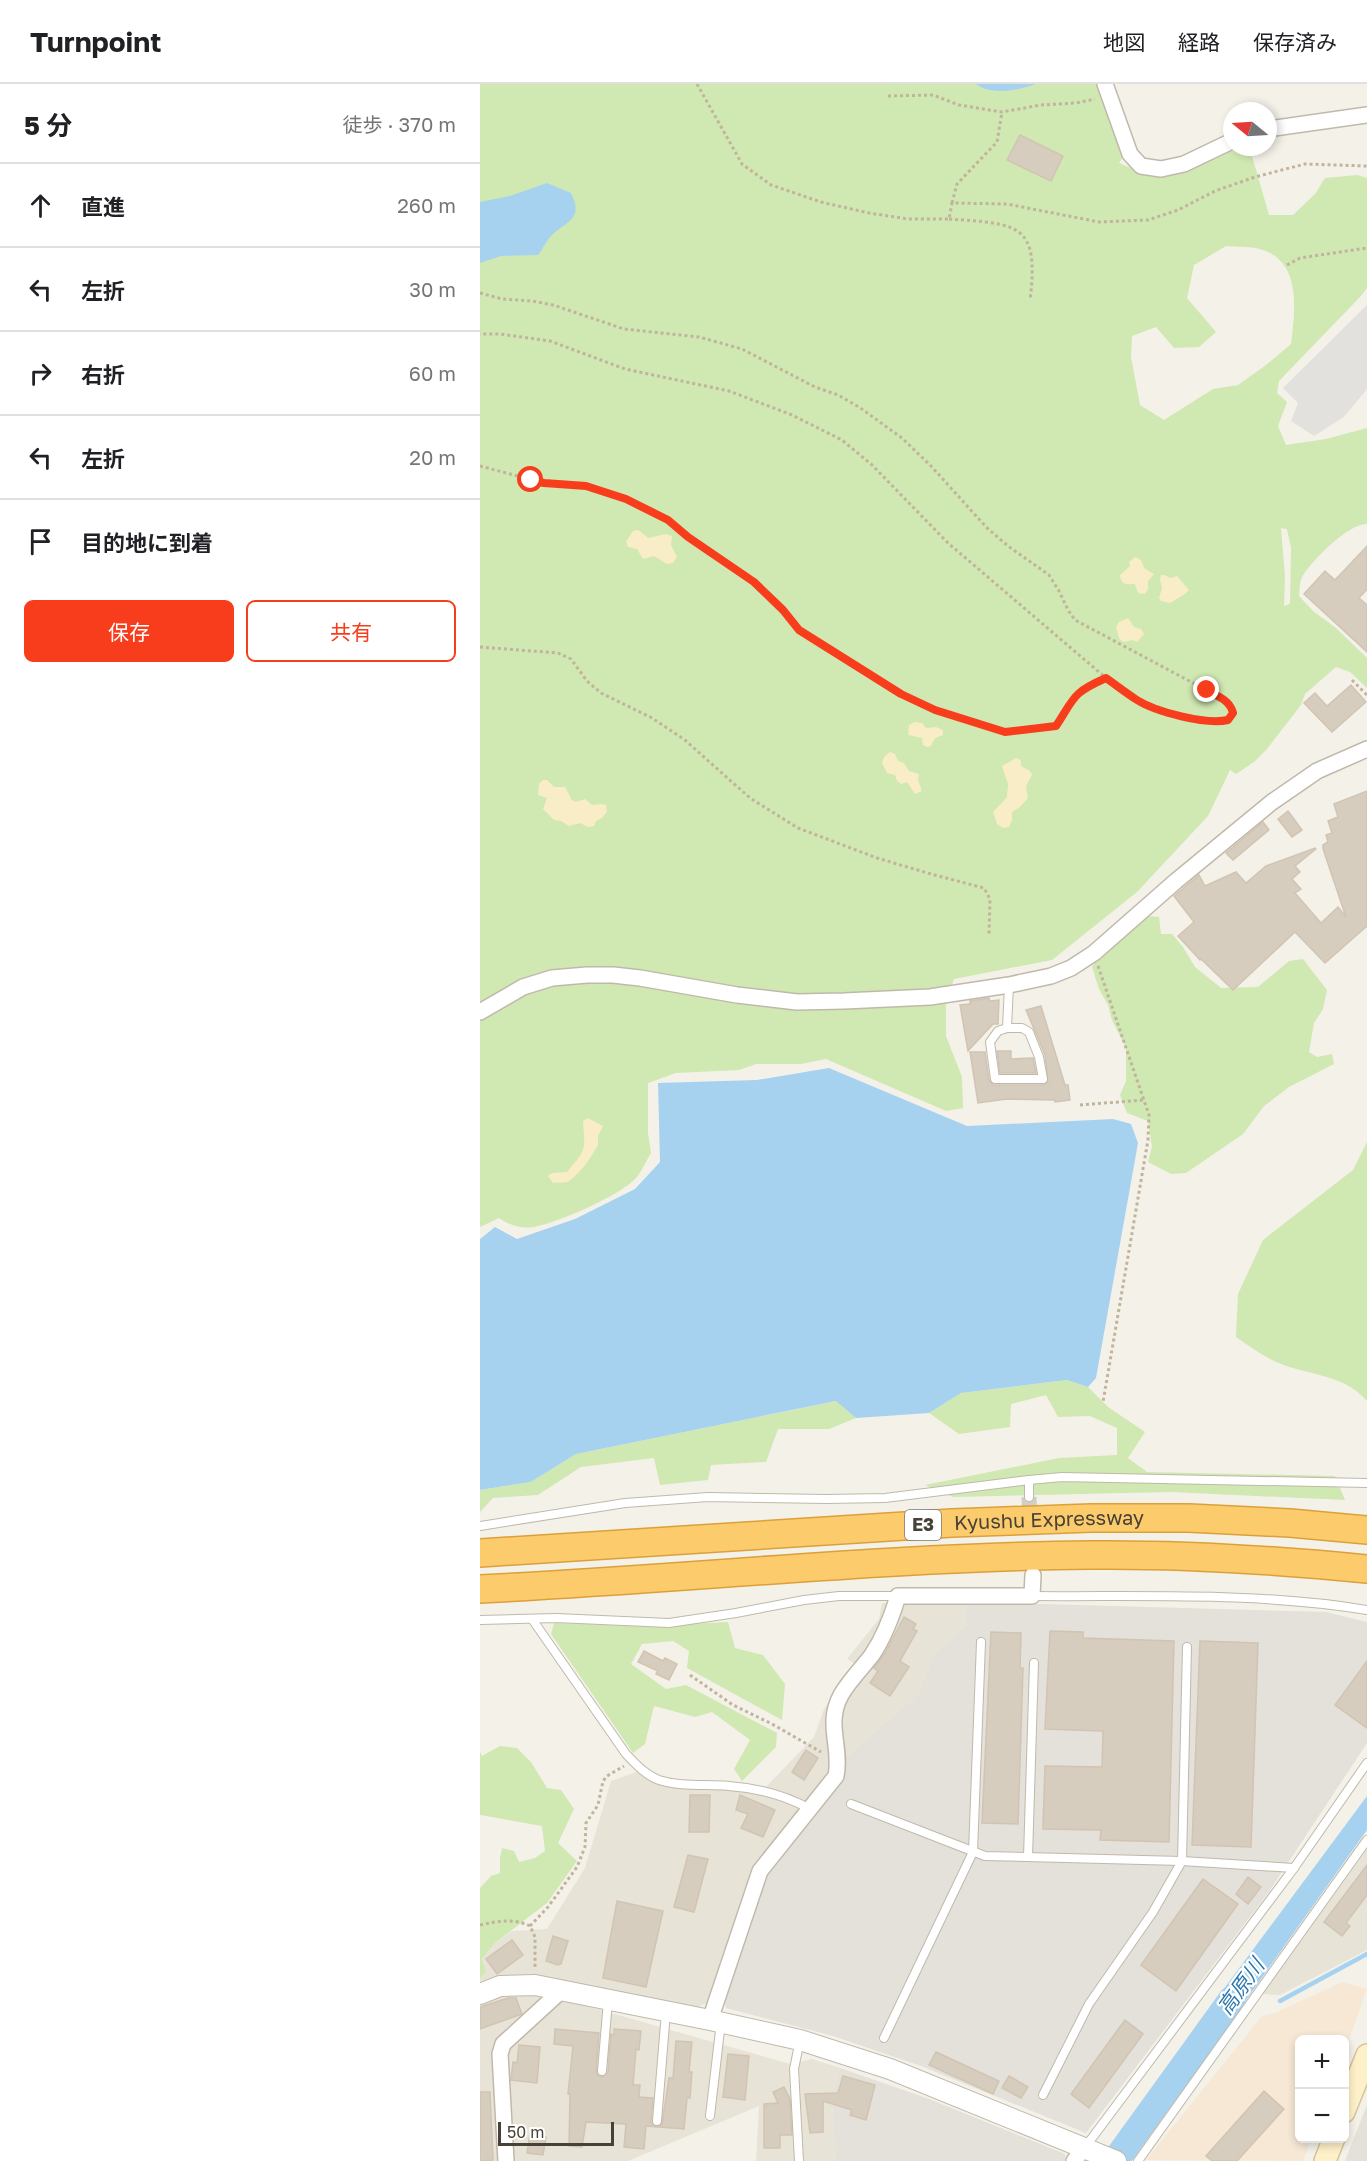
<!DOCTYPE html>
<html lang="ja">
<head>
<meta charset="utf-8">
<style>
  :root { --surface:#fff; --page:#f2f2f2; --text:#202124; --muted:#757577; --line:#e0e0e0; --accent:#f83d1d }
  body { margin:0; font-family:"Golos Text","Noto Sans JP",sans-serif; background:var(--page); color:var(--text) }
  .controls { position:absolute; right:18px; bottom:18px; display:grid; overflow:hidden; border-radius:9px; box-shadow:0 3px 9px #0003 }
  .controls button { width:54px; height:54px; display:grid; place-items:center; padding:0; border:0; border-bottom:2px solid var(--line); background:var(--surface); color:var(--text); font:30px sans-serif }
  .compass { position:absolute; left:743px; top:18px; width:54px; height:54px; border-radius:50%; background:var(--surface); box-shadow:0 3px 9px #0003; rotate:288deg }
  .scale { position:absolute; left:18px; bottom:15px; width:116px; box-sizing:border-box; padding-left:6px; border:3px solid #484137; border-top:0; font-size:16px; line-height:21px; white-space:nowrap; color:#484137; -webkit-text-stroke:4px #fff; paint-order:stroke }
  .stop { position:absolute; width:18px; height:18px; margin:-14px; border:4px solid #f83d1d; border-radius:50%; background:#fff }
  .stop.end { background:#f83d1d; border-color:#fff; box-shadow:0 2px 6px #0008 }
  .list { margin:0; padding:0; list-style:none }
  h2 { display:flex; justify-content:space-between; align-items:center; height:78px; margin:0; padding:0 24px; font-size:26px }
  h2 small { font-size:20px; font-weight:400; color:var(--muted) }
  .list li { display:grid; grid-template-columns:39px 1fr auto; gap:18px; align-items:center; box-sizing:border-box; height:84px; padding:0 24px; border-top:2px solid var(--line) }
  .list b { display:block; font-size:22px; white-space:nowrap }
  .list em { font-size:20px; font-style:normal; color:var(--muted) }
  .actions { display:flex; gap:12px; padding:18px 24px }
  .actions a { flex:1; padding:14px 0; border:2px solid var(--accent); border-radius:9px; text-align:center; font-size:21px; color:var(--accent) }
  .actions .main { background:var(--accent); color:#fff }
  .icon { flex:none; width:33px; height:33px; fill:none; stroke:currentColor; stroke-width:2; stroke-linecap:round; stroke-linejoin:round }
  .map { position:relative; flex:none; width:887px; height:2077px; overflow:hidden }
  header { display:flex; align-items:center; gap:36px; box-sizing:border-box; height:84px; padding:0 30px; background:var(--surface); border-bottom:2px solid var(--line) }
  header strong { font-size:28px }
  nav { display:flex; gap:33px; margin-inline-start:auto; font-size:21px }
  main { display:flex }
  aside { flex:1; background:var(--surface) }
  .map>svg:first-child { display:block }
  .residential { fill:#e8e3d7 }
  .commercial { fill:#f6e8d5 }
  .industrial { fill:#e4e0da }
  .green { fill:#d0e8b2; fill-rule:evenodd }
  .sand { fill:#f8edc6 }
  .parking { fill:#e3e1dd }
  .water { fill:#a6d2f0 }
  .lines { fill:none; stroke-linecap:round; stroke-linejoin:round }
  .stream { stroke:#a6d2f0; stroke-width:4.5 }
  .river { stroke:#a6d2f0; stroke-width:27 }
  .building { fill:#d6cdbe; stroke:#d1c4b2; stroke-width:1.5 }
  .minor-tunnel { stroke:#d2cec5; stroke-width:15; stroke-dasharray:15 8; stroke-linecap:butt }
  .service-casing { stroke:#c0b9ab; stroke-width:10 }
  .minor-casing { stroke:#c0b9ab; stroke-width:18 }
  .tertiary-casing { stroke:#c0b9ab; stroke-width:22 }
  .secondary-casing { stroke:#d4c499; stroke-width:24 }
  .motorway-casing { stroke:#dca03b; stroke-width:30 }
  .path { stroke:#c1b49d; stroke-width:3; stroke-dasharray:3 3; stroke-linecap:butt }
  .service { stroke:#fff; stroke-width:8 }
  .minor { stroke:#fff; stroke-width:15 }
  .tertiary { stroke:#fff; stroke-width:20 }
  .secondary { stroke:#fef1c9; stroke-width:21 }
  .motorway { stroke:#fccc6c; stroke-width:27 }
  .route { stroke:#f83d1d; stroke-width:8 }
  .labels { text-anchor:middle; stroke-width:4.5; stroke-linejoin:round; paint-order:stroke }
  .shield { fill:#fff; stroke:#7f7a73; stroke-width:1.5 }
  .shield-label { font-size:18px; font-weight:bold; fill:#484137 }
  .street-label { font-size:20px; fill:#484137; stroke:#fff }
  .water-label { font-size:21px; font-style:italic; fill:#2f78ac; stroke:#fff }
</style>
</head>
<body>
<header>
<strong>Turnpoint</strong>
<nav><a>地図</a><a>経路</a><a>保存済み</a></nav>
</header>
<main>
<aside>
<h2>5 分<small>徒歩 · 370 m</small></h2>
<ul class="list">
<li><svg class="icon" aria-label="ahead" viewBox="0 0 24 24"><path d="M12 20V5M6 11l6-6 6 6"/></svg><div><b>直進</b></div><em>260 m</em></li>
<li><svg class="icon" aria-label="left" viewBox="0 0 24 24"><path d="M17 20v-9H6M10 6l-5 5 5 5"/></svg><div><b>左折</b></div><em>30 m</em></li>
<li><svg class="icon" aria-label="right" viewBox="0 0 24 24"><path d="M7 20v-9h11M14 6l5 5-5 5"/></svg><div><b>右折</b></div><em>60 m</em></li>
<li><svg class="icon" aria-label="left" viewBox="0 0 24 24"><path d="M17 20v-9H6M10 6l-5 5 5 5"/></svg><div><b>左折</b></div><em>20 m</em></li>
<li><svg class="icon" aria-label="arrive" viewBox="0 0 24 24"><path d="M6 21V4h12l-3 4 3 4H6"/></svg><div><b>目的地に到着</b></div></li>
</ul>
<div class="actions"><a class="main">保存</a><a>共有</a></div>
</aside>
<div class="map">
<svg width="887" height="2077" viewBox="0 0 887 2077">
  <rect width="100%" height="100%" fill="#f4f1e9"/>
  <g class="residential">
    <polygon points="487,1518 487,1540 454,1570 438,1610 365,1674 358,1700 244,1913 214,1924 51,1890 0,1898 0,1894 6,1888 2,1875 15,1859 32,1847 67,1845 105,1784 131,1697 156,1688 183,1701 285,1704 334,1653 344,1625 377,1581 367,1575 399,1535 402,1519"/>
    <polygon points="887,1755 887,1866 800,1911 781,1910"/>
    <polygon points="14,1910 60,1911 96,1919 310,1980 332,1975 360,1984 352,2016 356,2077 276,2077 279,2022 148,2077 0,2077 0,1916"/>
  </g>
  <polygon class="commercial" points="862,1898 887,1905 865,1967 864,1956 820,1956 820,2054 831,2055 823,2077 666,2076 782,1932 795,1929"/>
  <g class="industrial">
    <polygon points="487,1518 846,1528 887,1538 887,1659 788,1809 606,2049 441,1982 353,1952 246,1924 244,1913 281,1792 358,1700 365,1674 438,1610 454,1570 487,1540"/>
    <polygon points="360,1984 449,2015 585,2070 585,2077 356,2077 352,2016"/>
    <polygon points="887,2021 887,2077 865,2077"/>
  </g>
  <g class="green">
    <path d="M0,0H617L643,73L639,79L672,93L718,81L746,68L770,65L789,131H813L835,110L845,94L877,91L887,94V204L880,213L799,297L797,309L807,318L798,342L806,361L846,355L887,344V440C869,439 830,478 822,493C819,499 820,506 819,512L833,527L856,544L887,574V604L870,588L856,583L825,610L821,621L787,665L774,678L756,690L750,686L728,732L657,808L572,876L474,895L466,918V952L482,993L483,1024L466,1027L346,975L321,980H276L259,986L196,989L168,999V1049L171,1069C166,1077 162,1086 157,1093C140,1112 79,1138 54,1143C43,1145 28,1141 19,1134L0,1143ZM746,162C757,163 772,162 783,166C822,179 815,228 811,260L786,281L758,301L733,305L684,336L660,321L651,273L652,252L676,243L694,264L719,263L736,248L707,214L714,181ZM801,444L807,445L811,464L810,520L804,522L805,493Z"/>
    <polygon points="667,832 679,833 681,850 692,850 703,863 715,883 741,904 778,903 809,877 823,875 847,906 843,925 834,939 829,968 837,973 852,970 854,980 809,1003 784,1022 763,1050 706,1089 691,1090 668,1078 672,1063 668,1037 647,1029 640,1011 646,997 646,964 632,936 628,921 619,905 612,883 617,874"/>
    <path d="M887,1058V1317C862,1288 824,1292 792,1276C780,1270 768,1261 756,1253L758,1210L783,1156L873,1086Z"/>
    <polygon points="587,1296 608,1303 628,1323 665,1348 648,1374 667,1388 855,1392 865,1416 691,1408 473,1413 445,1401 579,1374 637,1371 637,1344 610,1332 578,1333 566,1311 531,1320 530,1343 479,1350 449,1329 481,1309"/>
    <polygon points="357,1317 376,1334 349,1345 298,1345 286,1378 231,1381 228,1396 180,1401 174,1374 101,1383 58,1411 13,1414 0,1428 0,1406 51,1398 96,1370"/>
    <polygon points="248,1538 255,1564 283,1571 305,1600 302,1636 207,1584 209,1567 193,1557 162,1560 151,1580 186,1605 206,1601 297,1649 296,1663 262,1697 254,1685 270,1656 232,1628 215,1633 174,1622 165,1660 153,1669 71,1550 74,1539 163,1542"/>
    <polygon points="20,1662 37,1664 51,1678 67,1704 81,1706 94,1725 78,1759 97,1777 67,1819 15,1859 2,1875 6,1888 0,1894 0,1804 11,1792 20,1789 20,1774 22,1764 34,1767 39,1778 55,1774 65,1767 62,1742 0,1731 0,1668 2,1672"/>
  </g>
  <g class="sand">
    <polygon points="157,446 160,447 168,454 186,450 192,452 191,461 197,473 193,479 187,480 174,472 163,475 157,465 148,463 146,457 153,447"/>
    <path d="M655,473L661,476L664,484L674,490L668,497V505L665,510L658,509L655,500C647,500 641,502 640,491L650,482L649,478Z"/>
    <polygon points="681,491 684,491 691,494 697,492 709,506 705,510 690,519 681,517 679,514 682,504 680,496"/>
    <polygon points="648,534 654,543 661,545 664,550 657,558 653,556 643,558 639,554 636,543 639,538"/>
    <polygon points="435,638 442,639 446,644 456,643 463,646 463,651 455,654 451,662 447,663 443,661 442,654 428,651 429,641"/>
    <polygon points="410,668 415,670 418,677 424,679 429,687 439,690 438,696 442,707 435,710 427,698 421,700 417,697 415,691 407,689 402,679 404,673"/>
    <polygon points="536,674 541,676 541,682 550,687 552,691 546,702 548,714 540,723 532,728 532,736 529,743 523,744 517,740 513,728 527,713 528,700 522,682"/>
    <polygon points="63,696 67,696 74,703 85,703 92,716 96,718 105,715 112,721 121,720 126,721 127,728 122,734 116,737 114,742 108,743 100,739 89,742 81,737 74,736 63,725 67,714 58,711 59,700"/>
    <path d="M108,1034L123,1042L118,1052V1061C112,1072 99,1092 87,1098C84,1099 77,1098 73,1099L68,1092L72,1089L87,1088C107,1064 105,1068 103,1037Z"/>
  </g>
  <polygon class="parking" points="887,221 887,305 864,333 834,352 811,337 818,319 803,304"/>
  <g class="water">
    <path d="M496,0H556C538,6 512,12 496,0Z"/>
    <path d="M67,99L91,109C104,135 87,137 72,151C66,157 63,165 58,171L21,172L0,179V118L30,112Z"/>
    <polygon points="349,984 487,1042 633,1035 651,1040 658,1059 616,1294 608,1303 587,1296 481,1309 449,1329 376,1334 356,1317 96,1370 51,1398 0,1406 0,1155 15,1143 37,1155 95,1135 155,1105 180,1078 178,999 277,996"/>
    <polygon points="887,1712 887,1746 744,1947 714,1945"/>
  </g>
  <g class="lines">
    <polyline class="stream" points="800,1917 887,1870"/>
    <polyline class="river" points="635,2077 752,1915"/>
  </g>
  <g class="building">
    <polygon points="540,51 583,72 571,97 527,76"/>
    <polygon points="887,462 887,505 879,514 887,521 887,568 824,510 845,487 855,496"/>
    <polygon points="871,601 886,618 852,648 824,619 835,609 847,622"/>
    <polygon points="887,707 887,842 845,879 815,848 753,906 721,875 720,876 698,852 714,838 694,812 719,791 725,802 756,788 766,799 786,782 835,764 836,765 815,782 820,788 812,795 821,805 815,809 841,839 858,823 866,833 843,765 843,761 848,758 846,751 852,749 848,737 858,733 854,720"/>
    <polygon points="808,727 822,746 812,753 798,735"/>
    <polygon points="783,738 789,746 753,776 746,769"/>
    <polygon points="509,914 510,917 519,916 518,940 513,940 488,967 480,921 490,920 490,917"/>
    <polygon points="561,922 585,1001 588,1001 590,1016 575,1018 575,1016 527,1015 498,1019 490,968 505,968 509,996 513,1001 563,1001 568,998 565,971 546,926"/>
    <polygon points="517,967 531,967 531,975 553,974 556,989 520,989"/>
    <polygon points="424,1533 436,1540 433,1545 437,1547 420,1577 429,1583 410,1612 390,1599 398,1587 394,1584 405,1569"/>
    <polygon points="570,1547 603,1548 603,1554 694,1557 689,1758 620,1756 621,1746 563,1745 565,1682 622,1683 623,1647 565,1645"/>
    <polygon points="511,1548 541,1549 540,1584 543,1584 538,1740 502,1739"/>
    <polygon points="720,1557 778,1559 771,1763 712,1761"/>
    <polygon points="164,1567 183,1577 185,1574 197,1580 189,1596 176,1590 178,1587 158,1578"/>
    <polygon points="887,1577 887,1644 855,1621"/>
    <polygon points="326,1666 338,1674 324,1696 312,1688"/>
    <polygon points="210,1711 230,1711 229,1748 209,1748"/>
    <polygon points="260,1711 295,1726 283,1753 261,1744 268,1730 256,1726"/>
    <polygon points="208,1771 228,1775 214,1828 194,1823"/>
    <polygon points="887,1781 887,1811 866,1839 870,1842 862,1852 844,1838"/>
    <polygon points="768,1793 781,1803 768,1820 756,1810"/>
    <polygon points="723,1795 758,1820 696,1907 661,1881"/>
    <polygon points="137,1817 183,1827 166,1903 123,1894"/>
    <polygon points="73,1852 88,1857 81,1880 78,1881 66,1877"/>
    <polygon points="32,1856 43,1871 17,1890 6,1875"/>
    <polygon points="28,1914 36,1914 42,1930 0,1945 0,1923"/>
    <polygon points="645,1936 663,1950 609,2024 591,2010"/>
    <polygon points="75,1945 119,1949 116,1987 118,1992 122,1993 128,1988 131,1950 134,1951 134,1945 161,1947 159,1966 156,1965 153,2001 160,2001 159,2013 173,2014 171,2037 176,2043 182,2040 189,1994 193,1994 196,1957 212,1958 209,1988 212,1988 210,2014 207,2014 204,2045 166,2042 164,2065 144,2063 146,2040 106,2038 102,2063 89,2062 90,2010 88,2010 93,1962 74,1960"/>
    <polygon points="39,1961 60,1963 57,1999 31,1996 33,1978 37,1979"/>
    <polygon points="456,1968 519,1997 513,2010 449,1981"/>
    <polygon points="248,1970 269,1972 265,2016 243,2013"/>
    <polygon points="363,1992 395,2001 386,2036 370,2031 372,2026 343,2017 343,2048 330,2049 325,2010 358,2009"/>
    <polygon points="529,1992 548,2003 541,2014 522,2004"/>
    <polygon points="304,2003 310,2015 312,2051 300,2051 300,2064 284,2064 284,2020 298,2019 293,2008"/>
    <polygon points="784,2007 804,2025 757,2077 732,2077 726,2072"/>
    <polygon points="0,2008 10,2008 13,2076 0,2077"/>
    <polygon points="50,2050 66,2053 63,2071 47,2069"/>
  </g>
  <g class="lines">
    <polyline class="minor-tunnel" points="549,1413 552,1479"/>
    <g class="service-casing">
      <g id="service">
        <polyline points="527,944 518,947 510,958 515,995 563,995 559,973 549,948 542,944 527,944 529,901"/>
        <polyline points="549,1413 549,1396 582,1393 887,1399"/>
        <polyline points="0,1442 145,1419 228,1413 346,1415 405,1414 549,1396"/>
        <path d="M552,1512C662,1513 779,1508 887,1526"/>
        <path d="M52,1535L146,1670C156,1680 165,1691 179,1696C201,1703 226,1700 249,1702C277,1704 305,1711 330,1725"/>
        <polyline points="0,1536 76,1534 189,1539 256,1529 324,1516 359,1512 418,1512"/>
        <polyline points="371,1720 505,1772 702,1777 814,1784"/>
        <polyline points="548,1773 554,1579"/>
        <polyline points="404,1954 493,1768 501,1558"/>
        <polyline points="122,1987 128,1917"/>
        <polyline points="563,2011 609,1920 673,1828 702,1777 707,1563"/>
        <polyline points="230,2032 241,1938"/>
        <polyline points="177,2037 186,1928"/>
        <polyline points="606,2062 814,1784 887,1679"/>
        <polyline points="319,2077 314,1985 320,1956"/>
        <polyline points="658,2077 887,1756"/>
      </g>
    </g>
    <g class="minor-casing">
      <g id="minor">
        <polyline points="625,0 650,70 661,82 681,85 704,80 752,57"/>
        <polyline points="788,45 887,31"/>
        <polyline points="0,928 43,903 72,894 107,891 133,891 160,894 257,911 317,918 364,917 450,913 529,901 571,892 591,884 614,869 696,797 792,718 837,687 887,665"/>
        <path d="M230,1936L280,1787L356,1692C362,1663 345,1640 361,1611C369,1597 382,1584 392,1571C404,1553 412,1532 418,1512H552L553,1491"/>
        <polyline points="26,2077 20,1970 23,1960 82,1906"/>
        <polyline points="594,2077 604,2064"/>
      </g>
    </g>
    <g class="tertiary-casing">
      <polyline id="tertiary" points="0,1910 20,1902 55,1901 230,1936 320,1956 410,1985 636,2077"/>
    </g>
    <g class="secondary-casing">
      <g id="secondary">
        <polyline points="864,2028 887,1971"/>
        <polyline points="845,2077 854,2054"/>
      </g>
    </g>
    <g class="motorway-casing">
      <g id="motorway">
        <path id="s1" d="M0,1469L472,1439L611,1434H709L810,1439L887,1446"/>
        <path d="M0,1505C204,1495 407,1473 611,1471C703,1470 795,1476 887,1485"/>
      </g>
    </g>
    <g class="path">
      <polyline points="217,0 262,80 291,101 341,118 389,129 428,135 469,135 472,119 527,120 619,138 668,136 698,126 735,107 775,93 825,80 887,82"/>
      <polyline points="408,12 453,11 479,21 522,28 561,21 596,19 615,15"/>
      <polyline points="472,119 477,100 517,58 522,28"/>
      <path d="M469,135C537,140 560,138 550,216"/>
      <polyline points="807,181 820,174 887,164"/>
      <polyline points="0,209 22,215 52,217 73,221 144,245 219,253 262,265 335,303 358,311 379,323 422,354 451,382 507,444 528,462 569,491 579,507 588,526 595,536 745,616 752,624 753,629 749,636 740,638 719,635 674,624 658,617 626,594 468,459 392,381 362,356 312,331 249,307 145,285 70,257 20,250 0,250"/>
      <path d="M0,382L64,399L106,402L146,415L188,436L208,453L274,498L303,526L319,546L421,610L455,626L525,648L576,642C595,613 591,609 626,594"/>
      <polyline points="0,563 78,569 91,575 107,597 121,609 172,634 205,656 270,714 318,744 397,774 451,790 504,804 510,815 509,850"/>
      <polyline points="872,596 887,611"/>
      <polyline points="618,882 669,1031 668,1056 623,1318"/>
      <polyline points="600,1021 663,1016"/>
      <polyline points="210,1591 253,1621 292,1640 341,1668"/>
      <path d="M0,1841C18,1837 34,1834 50,1842L55,1853V1884"/>
      <polyline points="50,1842 68,1823 97,1783 105,1763 106,1739 118,1721 123,1697 127,1692 144,1682"/>
    </g>
    <use href="#service" class="service"/>
    <use href="#minor" class="minor"/>
    <use href="#tertiary" class="tertiary"/>
    <use href="#secondary" class="secondary"/>
    <use href="#motorway" class="motorway"/>
  </g>
  <g class="lines">
    <path class="route" d="M51,396L64,399L106,402L146,415L188,436L208,453L274,498L303,526L319,546L421,610L455,626L525,648L576,642C595,613 592,609 626,594C636,601 646,609 657,616C676,628 726,641 748,636L753,629C750,616 737,612 727,606"/>
  </g>
  <g class="labels">
    <rect class="shield" x="425" y="1426" width="36" height="30" rx="4.5"/>
    <g class="shield-label">
      <text x="443" y="1447">E3</text>
    </g>
    <g class="street-label">
      <text dy="7" stroke="none"><textPath href="#s1" startOffset="570">Kyushu Expressway</textPath></text>
    </g>
    <g class="water-label">
      <text transform="translate(761 1903) rotate(-54)" y="7">高原川</text>
    </g>
  </g>
</svg>
<div class="controls">
<button>+</button>
<button>−</button>
</div>
<svg class="compass" viewBox="-18 -18 36 36"><path d="M0-13l5 13h-10z" fill="#e53935"/><path d="M0 13l5-13h-10z" fill="#757577"/></svg>
<div class="scale">50 m</div>
<div class="stop" style="left:51px;top:396px"></div>
<div class="stop end" style="left:727px;top:606px"></div>
</div>
</main>
</body>
</html>
